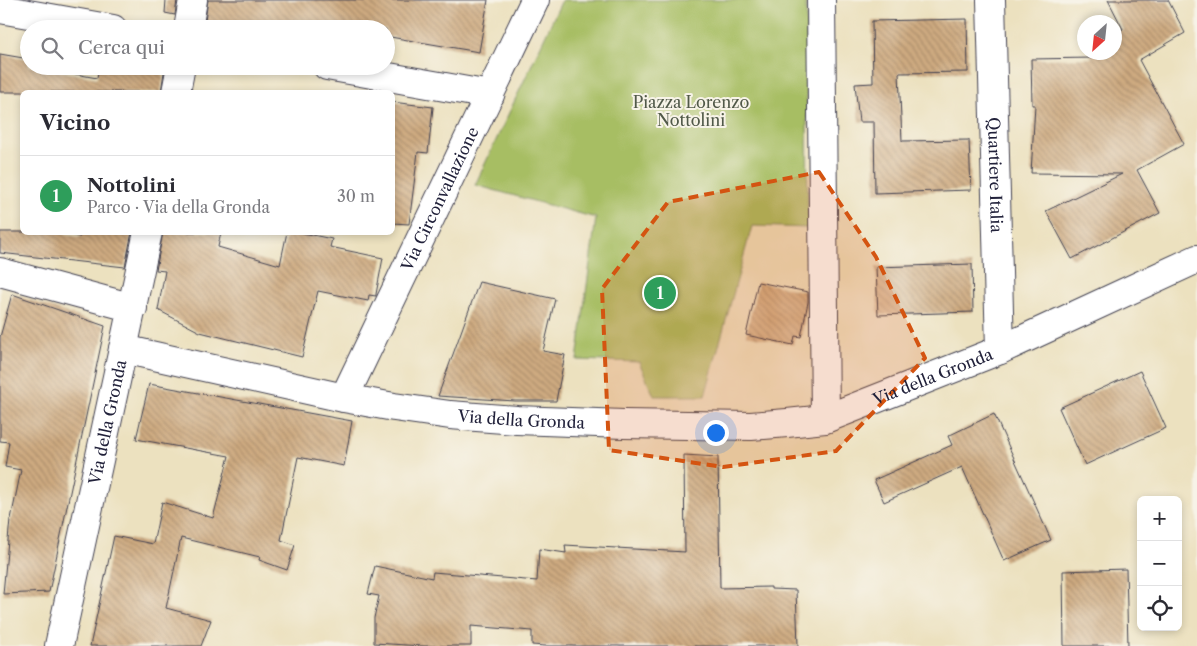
<!DOCTYPE html>
<html lang="it">
<head>
<meta charset="utf-8">
<style>
  :root { --surface:#fff; --page:#f7f7f7; --text:#2b2b33; --muted:#7c7c81; --line:#e1e1e2; --accent:#2563eb }
  body { margin:0; font-family:"Libre Caslon Text",serif; background:var(--page); color:var(--text) }
  .controls { position:absolute; right:15px; bottom:15px; display:grid; overflow:hidden; border-radius:8px; box-shadow:0 2px 8px #0003 }
  .controls button { width:45px; height:45px; display:grid; place-items:center; padding:0; border:0; border-bottom:1px solid var(--line); background:var(--surface); color:var(--text); font:25px sans-serif }
  .compass { position:absolute; left:1077px; top:15px; width:45px; height:45px; border-radius:50%; background:var(--surface); box-shadow:0 2px 8px #0003; rotate:207deg }
  .you { position:absolute; left:715px; top:432px; width:18px; height:18px; margin:-12px; border:4px solid #fff; border-radius:50%; background:#1a73e8; box-shadow:0 0 0 8px #1a73e833 }
  .badge { display:grid; place-items:center; width:32px; height:32px; border-radius:50%; background:var(--accent); color:#fff; font-size:16px; font-weight:700 }
  .pin { position:absolute; translate:-50% -50%; border:2px solid #fff; box-shadow:0 1px 5px #0006 }
  .list { margin:0; padding:0; list-style:none }
  h2 { display:flex; justify-content:space-between; align-items:center; height:65px; margin:0; padding:0 20px; font-size:21px }
  h2 small { font-size:16px; font-weight:400; color:var(--muted) }
  .list li { display:grid; grid-template-columns:32px 1fr auto; gap:15px; align-items:center; box-sizing:border-box; height:80px; padding:0 20px; border-top:1px solid var(--line) }
  .list b { display:block; font-size:19px; white-space:nowrap }
  .list p { margin:0; font-size:16px; white-space:nowrap; color:var(--muted) }
  .list em { font-size:16px; font-style:normal; color:var(--muted) }
  .icon { flex:none; width:28px; height:28px; fill:none; stroke:currentColor; stroke-width:2; stroke-linecap:round; stroke-linejoin:round }
  .map { position:relative; flex:none; width:1197px; height:646px; overflow:hidden }
  .search { position:absolute; background:var(--surface); box-shadow:0 2px 8px #0003; left:20px; top:20px; width:375px; height:55px; display:flex; align-items:center; gap:12px; box-sizing:border-box; padding:0 18px; border-radius:28px; color:var(--muted); font-size:19px }
  .panel { position:absolute; background:var(--surface); box-shadow:0 2px 8px #0003; left:20px; top:90px; width:375px; height:145px; border-radius:8px }
  .map>svg:first-child { display:block }
  .green { fill:#a7be63; stroke:#64704f }
  .building { fill:url(#building-back-hatch) }
  .lines { fill:none; stroke-linecap:round; stroke-linejoin:round }
  .street-casing { stroke:#403f4f; stroke-width:30 }
  .street { stroke:#fff; stroke-width:28 }
  .marked { fill:#d45411; fill-opacity:0.2; stroke:#d45411; stroke-width:4; stroke-dasharray:10 6; stroke-linejoin:round }
  .labels { text-anchor:middle; stroke-width:4; stroke-linejoin:round; paint-order:stroke }
  .park-label { font-size:16px; fill:#515949; stroke:#f7f3e8 }
  .street-label { font-size:16px; fill:#22223b; stroke:#f7f3e8 }
</style>
</head>
<body>
<div class="map">
<svg width="1197" height="646" viewBox="0 0 1197 646">
  <defs>
    <pattern id="building-back-hatch" width="6" height="6" patternUnits="userSpaceOnUse" patternTransform="scale(1.25)"><rect width="6" height="6" fill="#ceaa80"/><path d="M-1 5l2 2M0 0l6 6M5-1l2 2" fill="none" stroke="#a78a6a"/></pattern>
  </defs>
  <rect width="100%" height="100%" fill="#f7f3e8"/>
  <filter id="ink" filterUnits="userSpaceOnUse"><feTurbulence type="fractalNoise" baseFrequency=".02" numOctaves="2"/><feDisplacementMap in="SourceGraphic" scale="10" xChannelSelector="R" yChannelSelector="G"/><feConvolveMatrix kernelMatrix="1 2 1 2 8 2 1 2 1" color-interpolation-filters="sRGB"/></filter>
  <filter id="wash" filterUnits="userSpaceOnUse"><feTurbulence type="fractalNoise" baseFrequency=".0096" numOctaves="4" result="noise"/><feDisplacementMap in="SourceGraphic" scale="20" xChannelSelector="R" yChannelSelector="G"/><feGaussianBlur stdDeviation="1.12" result="paint"/><feColorMatrix in="noise" values="0 0 0 0 0 0 0 0 0 0 0 0 0 0 0 0 0 1.4 0 .05"/><feComposite in="paint" operator="in"/></filter>
  <g filter="url(#wash)">
    <rect width="100%" height="100%" fill="#ece1bf"/>
    <polygon class="green" points="562,0 806,0 808,228 752,226 705,396 654,396 639,362 577,360 596,218 475,185"/>
    <g id="blocks">
      <g class="building">
        <polygon points="166,0 177,0 175,15 165,13"/>
        <polygon points="208,0 488,0 479,52 396,38 386,36 386,29 345,29 294,20 293,29 249,29 205,21"/>
        <polygon points="1108,0 1168,0 1185,33 1139,60 1184,144 1137,170 1160,213 1072,259 1046,211 1122,174 1031,173 1035,105 1032,105 1031,59 1092,58 1089,52 1114,52 1114,33 1123,29"/>
        <polygon points="967,19 968,72 899,73 902,141 969,140 971,190 875,193 874,122 859,122 855,84 873,83 872,21"/>
        <polygon points="0,54 29,59 29,66 49,66 48,69 97,78 99,66 165,66 161,92 0,92"/>
        <polygon points="392,102 433,107 428,153 418,152 409,224 392,223"/>
        <polygon points="0,232 55,232 80,237 81,232 132,232 125,267 0,253"/>
        <polygon points="163,232 221,232 218,247 280,265 287,232 298,232 332,239 330,247 383,258 376,294 376,296 369,295 368,301 318,291 302,357 200,332 158,310 165,271 156,270"/>
        <polygon points="972,264 973,312 878,315 876,267"/>
        <polygon points="479,282 555,299 543,351 565,355 556,401 515,401 438,396"/>
        <polygon points="758,282 808,292 808,302 801,337 795,336 793,345 746,335"/>
        <polygon points="12,294 105,326 49,592 3,594 10,519 11,519 21,470 5,467 9,442 0,441 0,337"/>
        <polygon points="1140,371 1166,428 1085,465 1059,408"/>
        <polygon points="149,384 352,421 344,466 298,457 281,540 295,545 287,570 259,560 260,557 181,538 166,608 211,620 201,646 90,646 114,536 153,544 162,502 213,518 229,456 136,439"/>
        <polygon points="994,414 1051,540 1004,561 962,467 884,502 874,480 952,445 948,436"/>
        <polygon points="684,455 718,457 720,588 771,587 771,589 796,590 798,646 545,646 532,645 532,631 471,626 471,646 422,646 374,643 374,618 379,596 368,594 375,566 432,578 433,572 537,581 539,549 566,553 565,545 685,552"/>
        <polygon points="1126,569 1128,646 1064,646 1063,571"/>
      </g>
    </g>
  </g>
  <g filter="url(#ink)">
    <use href="#blocks" fill-opacity="0" stroke="#403f4f" stroke-width="1"/>
    <g class="lines">
      <g class="street-casing">
        <g id="street">
          <polyline points="821,0 825,419"/>
          <path id="s1" d="M991,0L1000,350"/>
          <polyline points="0,9 113,29"/>
          <polyline points="188,29 193,0"/>
          <polyline points="327,66 490,95"/>
          <polyline points="176,92 181,66"/>
          <polyline points="0,272 133,308"/>
          <polyline points="123,349 148,232"/>
          <path id="s2" d="M344,398L535,0"/>
          <path id="s3" d="M59,646L123,349L344,398L394,407L450,415L517,420L624,424L751,426L787,423L825,419L1000,350L1197,259"/>
        </g>
      </g>
      <use href="#street" class="street"/>
    </g>
  </g>
  <path class="marked" d="M819,172L876,257L925,358L836,451L723,467L609,450L602,289L668,202Z"/>
  <g class="labels">
    <g class="park-label">
      <text x="691" y="108">Piazza Lorenzo<tspan x="691" dy="18">Nottolini</tspan></text>
    </g>
    <g class="street-label">
      <text dy="6" stroke="none"><textPath href="#s1" startOffset="175">Quartiere Italia</textPath></text>
      <text dy="6" stroke="none"><textPath href="#s2" startOffset="221">Via Circonvallazione</textPath></text>
      <text dy="6" stroke="none"><textPath href="#s3" startOffset="1129">Via della Gronda</textPath></text>
      <text dy="6" stroke="none"><textPath href="#s3" startOffset="709">Via della Gronda</textPath></text>
      <text dy="6" stroke="none"><textPath href="#s3" startOffset="229">Via della Gronda</textPath></text>
    </g>
  </g>
</svg>
<div class="controls">
<button>+</button>
<button>−</button>
<button><svg class="icon" aria-label="locate" viewBox="0 0 24 24"><circle cx="12" cy="12" r="6"/><path d="M12 2v4M12 18v4M2 12h4M18 12h4"/></svg></button>
</div>
<svg class="compass" viewBox="-18 -18 36 36"><path d="M0-13l5 13h-10z" fill="#e53935"/><path d="M0 13l5-13h-10z" fill="#7c7c81"/></svg>
<div class="you"></div>
<div class="pin badge" style="left:660px;top:293px;background:#2e9e5b">1</div>
<div class="search"><svg class="icon" aria-label="search" viewBox="0 0 24 24"><circle cx="10" cy="10" r="6"/><path d="M15 15l6 6"/></svg>Cerca qui</div>
<section class="panel">
<h2>Vicino<small></small></h2>
<ul class="list">
<li><span class="badge" style="background:#2e9e5b">1</span><div><b>Nottolini</b><p>Parco · Via della Gronda</p></div><em>30 m</em></li>
</ul>
</section>
</div>
</body>
</html>
